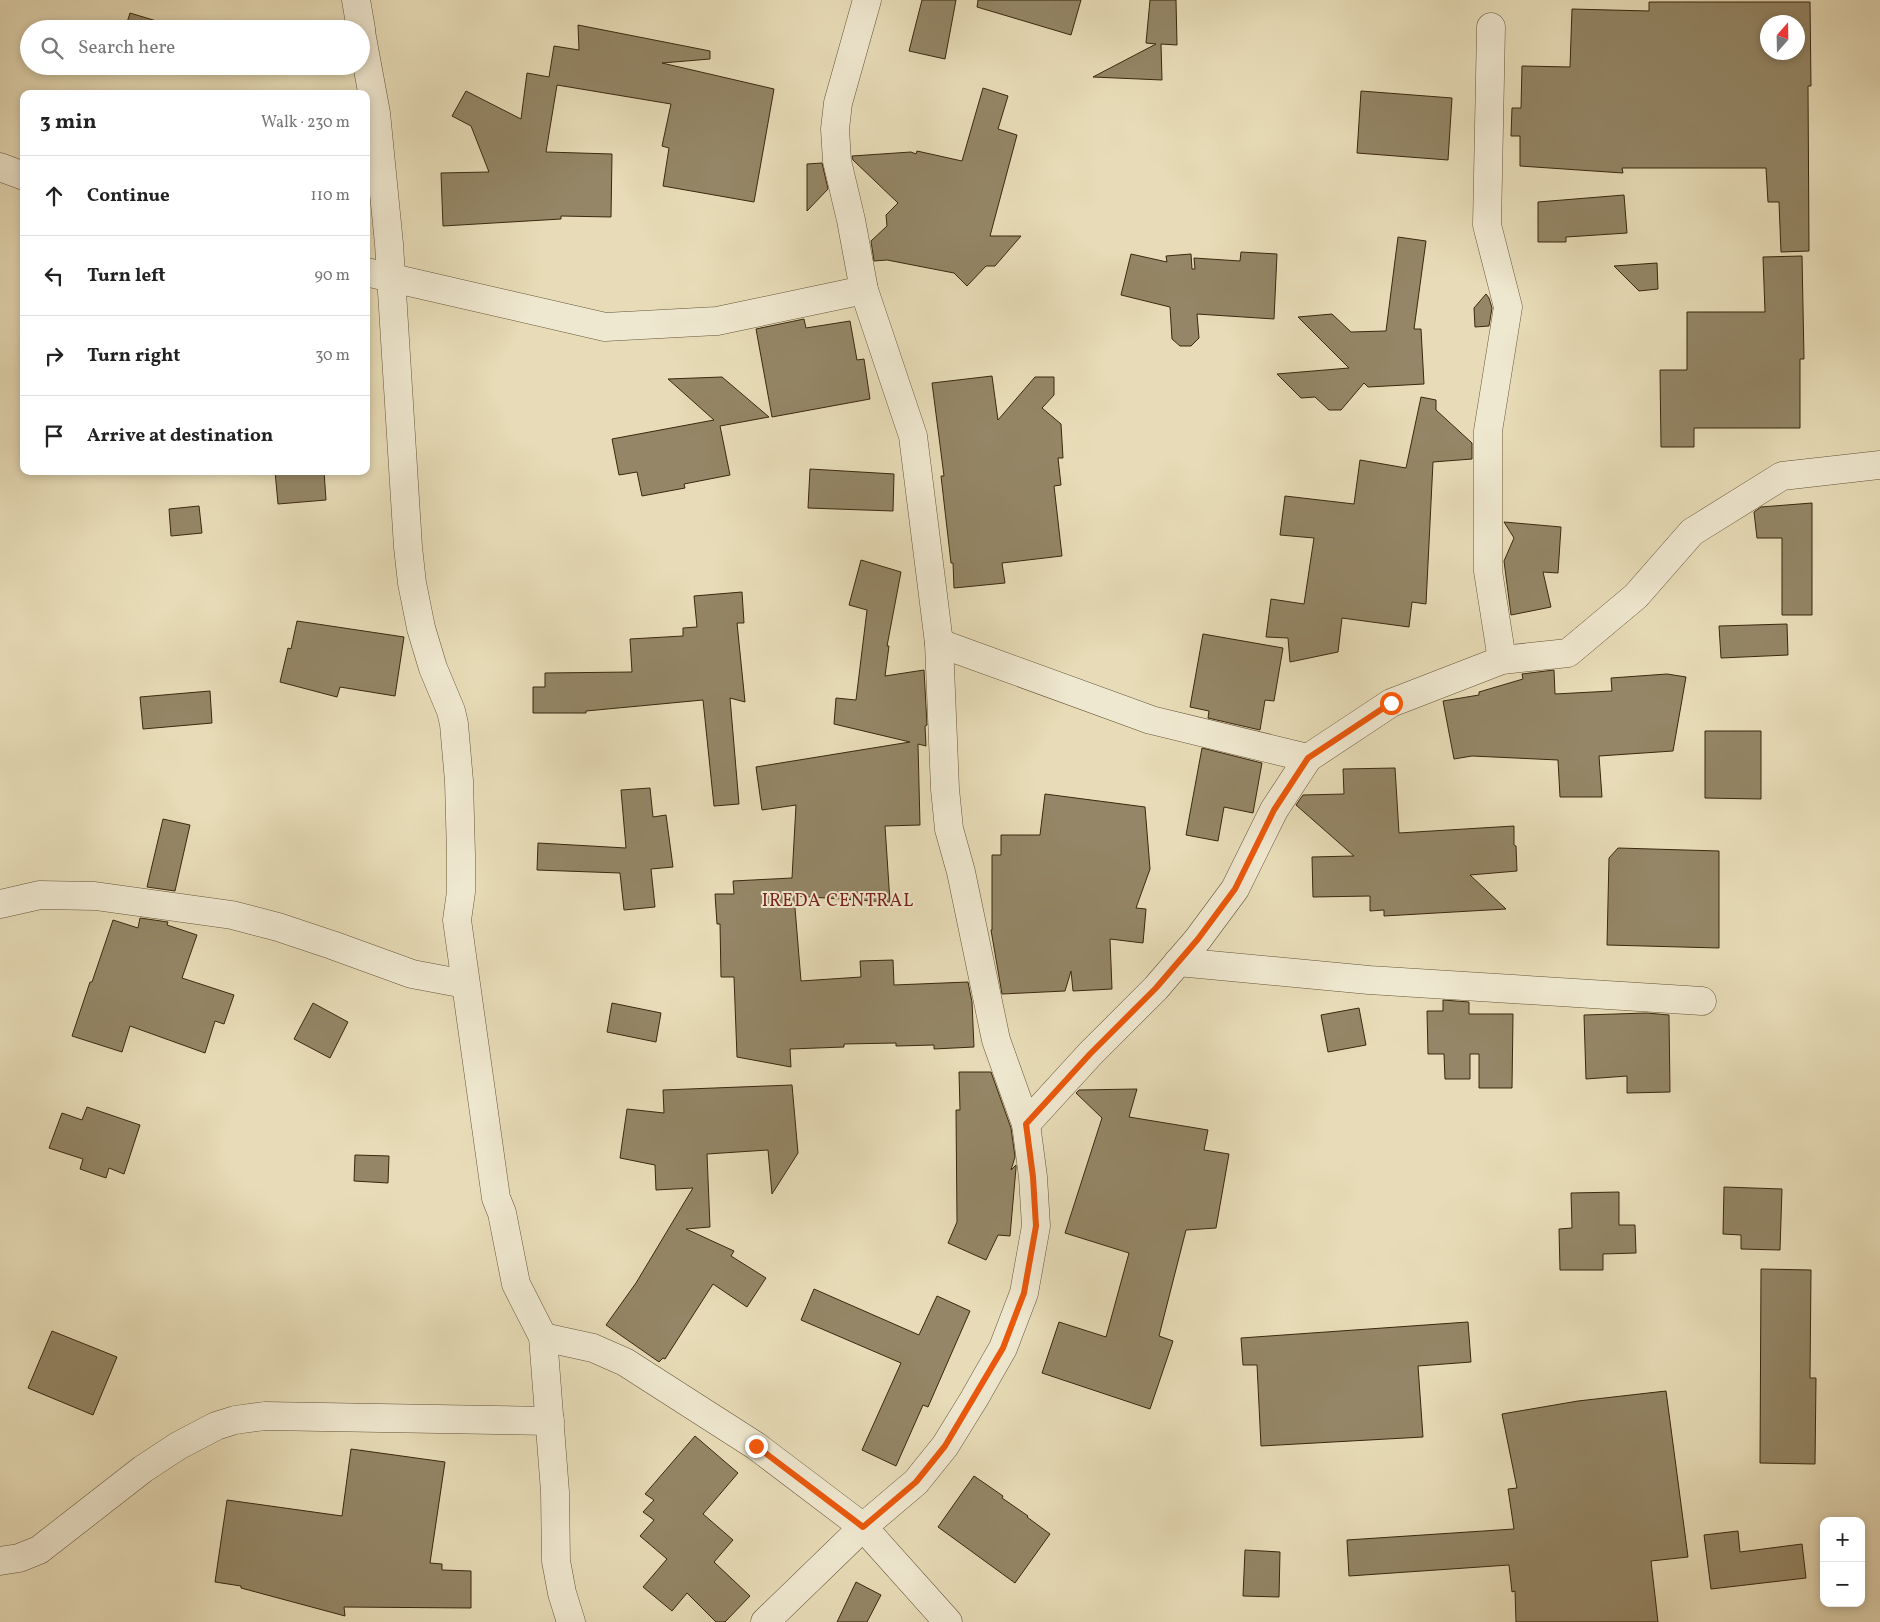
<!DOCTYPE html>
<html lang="en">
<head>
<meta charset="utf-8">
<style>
  :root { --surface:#fff; --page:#f2f2f2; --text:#222; --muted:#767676; --line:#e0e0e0 }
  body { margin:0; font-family:Vollkorn,serif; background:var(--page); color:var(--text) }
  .controls { position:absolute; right:15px; bottom:15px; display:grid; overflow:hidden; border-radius:10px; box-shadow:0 2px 8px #0003 }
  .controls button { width:45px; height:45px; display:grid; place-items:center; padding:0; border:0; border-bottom:1px solid var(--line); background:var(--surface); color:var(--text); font:25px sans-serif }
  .compass { position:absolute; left:1760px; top:15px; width:45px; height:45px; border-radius:50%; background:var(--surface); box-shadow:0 2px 8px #0003; rotate:20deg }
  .stop { position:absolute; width:15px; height:15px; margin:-11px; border:4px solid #ea580c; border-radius:50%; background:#fff }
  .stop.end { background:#ea580c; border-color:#fff; box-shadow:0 1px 5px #0008 }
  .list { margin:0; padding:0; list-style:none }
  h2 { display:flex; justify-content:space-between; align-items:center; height:65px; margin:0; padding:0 20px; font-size:21px }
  h2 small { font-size:16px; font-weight:400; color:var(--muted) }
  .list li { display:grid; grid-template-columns:32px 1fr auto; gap:15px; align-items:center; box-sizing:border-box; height:80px; padding:0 20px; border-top:1px solid var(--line) }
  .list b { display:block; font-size:19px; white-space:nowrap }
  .list em { font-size:16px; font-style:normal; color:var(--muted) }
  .icon { flex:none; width:28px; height:28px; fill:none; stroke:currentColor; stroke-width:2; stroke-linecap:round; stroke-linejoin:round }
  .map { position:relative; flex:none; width:1880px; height:1622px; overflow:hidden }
  .search { position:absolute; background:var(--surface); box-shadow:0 2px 8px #0003; left:20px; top:20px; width:350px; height:55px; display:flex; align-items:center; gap:12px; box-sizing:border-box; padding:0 18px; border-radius:28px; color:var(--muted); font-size:19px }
  .panel { position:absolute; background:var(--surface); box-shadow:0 2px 8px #0003; left:20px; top:90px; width:350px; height:385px; border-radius:10px }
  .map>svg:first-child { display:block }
  .building { fill:#948666; stroke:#3a280e; fill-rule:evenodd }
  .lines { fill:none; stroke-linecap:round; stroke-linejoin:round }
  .minor-casing { stroke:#655538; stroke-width:29 }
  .minor { stroke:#efe8d0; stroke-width:28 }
  .route { stroke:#ea580c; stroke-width:6 }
  .labels { text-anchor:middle; stroke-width:4; stroke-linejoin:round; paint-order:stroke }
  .quarter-label { font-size:18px; letter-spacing:1px; fill:#7a1f14; stroke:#efe8d0 }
</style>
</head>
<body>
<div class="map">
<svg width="1880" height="1622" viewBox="0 0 1880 1622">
  <rect width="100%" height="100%" fill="#e7dcb7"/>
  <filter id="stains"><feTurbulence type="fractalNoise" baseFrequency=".004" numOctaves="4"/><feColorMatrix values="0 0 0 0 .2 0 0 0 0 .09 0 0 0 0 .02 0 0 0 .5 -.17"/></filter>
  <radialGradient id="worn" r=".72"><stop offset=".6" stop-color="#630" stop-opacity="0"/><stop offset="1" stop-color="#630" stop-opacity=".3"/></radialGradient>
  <g class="building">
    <polygon points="922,0 956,0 945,59 909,51"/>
    <polygon points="978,0 1081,0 1071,35 977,7"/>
    <polygon points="1150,0 1176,0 1177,45 1161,44 1162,80 1093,77 1156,44 1146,43"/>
    <path d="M1649,2H1810L1811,86H1808L1809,251L1781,252L1779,202H1768L1766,168H1622L1623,173L1520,166V136H1511L1512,108H1521L1522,66L1570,67L1572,9L1649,11ZM1768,22H1798V52H1768Z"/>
    <polygon points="130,13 183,29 125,29"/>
    <polygon points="578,25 710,51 710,59 662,63 774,89 754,202 663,186 669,148 662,146 671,104 557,85 546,152 612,154 611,217 561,216 561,219 443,226 441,173 489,172 471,126 452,116 466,91 521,119 527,73 549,77 554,46 579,50"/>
    <polygon points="203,66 229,66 227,74"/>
    <polygon points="983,88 1008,96 998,129 1017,135 990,236 1021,236 995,266 986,266 967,286 954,273 887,260 874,261 871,241 887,226 886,215 898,203 853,160 852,156 911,152 916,154 917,151 962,161"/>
    <polygon points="1361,91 1452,98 1448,160 1357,153"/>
    <polygon points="822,163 828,189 807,211 807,164"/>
    <polygon points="1624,195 1627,233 1566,237 1566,242 1538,242 1538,202"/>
    <polygon points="1398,237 1426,241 1414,329 1421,329 1424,384 1368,387 1364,383 1341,410 1329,410 1315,397 1301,398 1277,374 1349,368 1298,317 1332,314 1351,332 1386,331"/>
    <polygon points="1241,252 1277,254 1274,319 1197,314 1199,338 1191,346 1180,346 1172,339 1170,307 1121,295 1131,254 1167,262 1166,256 1191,254 1192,269 1195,269 1194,258 1240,261"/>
    <polygon points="1802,256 1804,359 1800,359 1800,428 1694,428 1694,447 1661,447 1660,370 1687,370 1687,312 1765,312 1763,257"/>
    <polygon points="1657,263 1658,289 1639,291 1614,266"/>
    <polygon points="1486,294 1489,298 1492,308 1489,326 1475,327 1474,308"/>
    <polygon points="804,319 806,328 850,321 857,360 864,359 870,399 772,417 756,329"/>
    <polygon points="992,376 998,420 1035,377 1054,377 1054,395 1042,408 1061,424 1063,458 1058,458 1061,485 1054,486 1062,556 1002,563 1005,583 954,588 953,563 951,563 941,476 944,476 932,383"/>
    <polygon points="722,377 769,417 720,426 730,475 684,484 685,488 642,496 637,472 619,475 612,439 714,420 668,379"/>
    <polygon points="1421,397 1436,400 1436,410 1472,443 1472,459 1433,462 1426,604 1412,602 1409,627 1342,618 1338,652 1290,662 1288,638 1266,637 1271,599 1304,604 1314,538 1280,535 1285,496 1354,504 1360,460 1406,468"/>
    <polygon points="810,469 894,474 893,511 808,508"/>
    <polygon points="275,471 324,471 326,500 278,504"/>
    <polygon points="1812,503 1812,615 1782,615 1782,538 1757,538 1754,512 1761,507"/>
    <polygon points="199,506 202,533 171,536 169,509"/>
    <polygon points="1504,522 1561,527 1558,573 1543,572 1551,607 1511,615 1504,561 1514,538"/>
    <polygon points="861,560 901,572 887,646 889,646 885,676 924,670 927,725 925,726 926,746 918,744 920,825 885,826 890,902 794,896 801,981 861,977 860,961 893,960 894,985 968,982 972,1002 974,1047 934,1049 934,1045 896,1046 896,1043 844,1044 844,1047 790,1049 791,1067 737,1057 734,977 721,977 720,924 717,924 715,894 734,894 733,881 792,878 796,805 762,810 756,767 910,742 834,724 836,698 856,700 867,610 849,605"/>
    <polygon points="742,592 744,623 737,623 745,702 730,698 739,804 714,806 703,700 586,711 586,713 533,713 533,687 545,687 545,673 632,672 630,639 683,636 683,628 697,627 694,596"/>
    <polygon points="297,621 404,637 395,696 340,687 337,697 280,682 288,648 291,649"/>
    <polygon points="1787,624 1788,655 1721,658 1719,626"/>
    <polygon points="1203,634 1283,648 1274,701 1265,700 1260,730 1208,718 1209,711 1190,707"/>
    <polygon points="1554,670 1555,694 1612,691 1611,678 1667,674 1686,677 1673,751 1599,756 1602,797 1560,797 1558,760 1472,756 1454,759 1443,701 1479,695 1479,692 1523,679 1522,674"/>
    <polygon points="210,691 212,723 143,729 140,697"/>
    <polygon points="1705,731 1761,731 1761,799 1705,798"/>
    <polygon points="1202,748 1262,763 1253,813 1224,807 1218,841 1186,835"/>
    <polygon points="1395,768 1399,833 1514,826 1514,845 1516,846 1517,871 1470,875 1506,909 1384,916 1384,910 1370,911 1370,896 1313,897 1312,857 1354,856 1296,805 1303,795 1344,794 1343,769"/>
    <polygon points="650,788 653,817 666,815 673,867 651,869 655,907 624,910 620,873 537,870 538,843 626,848 621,790"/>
    <polygon points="1045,794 1145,807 1150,869 1136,908 1146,909 1143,943 1110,939 1112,989 1073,991 1071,971 1065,991 1002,994 991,930 992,930 992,855 1001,855 1001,835 1040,835"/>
    <polygon points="163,819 190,825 175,891 147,887"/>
    <polygon points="1618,848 1719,851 1719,948 1607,945 1609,858"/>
    <polygon points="140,918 168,922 167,925 197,935 182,978 234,995 224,1024 215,1021 205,1053 130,1026 122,1052 72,1036 90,982 92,982 113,920 138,928"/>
    <polygon points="1443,1000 1469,1002 1469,1014 1513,1014 1512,1088 1479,1088 1479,1054 1470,1054 1470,1079 1445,1079 1444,1054 1428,1054 1427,1011 1443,1011"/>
    <polygon points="313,1003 348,1022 330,1058 294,1039"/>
    <polygon points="612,1003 661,1013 656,1042 607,1032"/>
    <polygon points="1359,1008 1366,1045 1328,1052 1321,1015"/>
    <polygon points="1647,1013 1669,1015 1670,1092 1627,1093 1627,1076 1586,1079 1584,1015"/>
    <polygon points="959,1072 991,1072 1011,1128 1015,1157 1011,1170 1016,1165 1016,1168 1010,1236 998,1235 986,1260 948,1243 957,1222 956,1110 960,1110"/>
    <polygon points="792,1085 798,1153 772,1194 768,1150 707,1154 710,1227 686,1229 734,1251 731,1256 766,1278 747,1307 713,1284 665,1359 663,1358 659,1362 606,1325 636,1283 693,1188 656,1190 655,1165 620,1158 627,1109 664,1113 663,1090"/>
    <polygon points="1137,1089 1129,1117 1208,1130 1204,1150 1229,1154 1216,1228 1186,1230 1159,1336 1173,1341 1150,1409 1042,1373 1059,1322 1106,1337 1129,1253 1065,1233 1102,1118 1076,1093 1079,1090"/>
    <polygon points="87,1107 140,1125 124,1174 109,1168 106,1178 80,1169 83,1159 49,1148 62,1113 82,1120"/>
    <polygon points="355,1155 389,1156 388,1183 354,1181"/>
    <polygon points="1724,1187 1782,1189 1780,1250 1741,1249 1741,1235 1723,1234"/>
    <polygon points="1619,1192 1619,1225 1635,1225 1636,1253 1603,1254 1603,1270 1560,1270 1559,1229 1572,1228 1571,1193"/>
    <polygon points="1761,1269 1811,1270 1810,1378 1816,1378 1815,1464 1760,1463"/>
    <polygon points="814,1289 919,1335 937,1296 970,1311 928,1407 923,1405 896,1466 862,1450 901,1363 801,1320"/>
    <polygon points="1468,1322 1471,1362 1418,1366 1423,1437 1261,1446 1257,1365 1243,1365 1241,1338"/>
    <polygon points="52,1331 117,1357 93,1415 28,1388"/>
    <polygon points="1666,1391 1688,1557 1651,1561 1658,1622 1516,1622 1515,1591 1512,1592 1509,1565 1349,1576 1347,1540 1514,1529 1508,1489 1517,1488 1502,1414 1578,1401"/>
    <polygon points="695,1436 738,1473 703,1514 733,1540 714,1562 750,1596 725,1622 716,1622 687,1593 672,1611 643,1587 667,1559 640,1536 654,1520 643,1512 654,1500 645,1494"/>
    <polygon points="351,1449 445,1462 430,1563 442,1564 442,1570 471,1571 471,1608 344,1607 345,1616 241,1588 241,1586 215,1582 227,1500 342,1516"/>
    <polygon points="974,1476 1003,1496 1002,1498 1028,1516 1027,1517 1050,1534 1015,1583 938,1527"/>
    <polygon points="1738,1531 1740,1552 1802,1544 1806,1578 1711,1589 1704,1535"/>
    <polygon points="1245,1550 1280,1552 1279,1597 1243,1596"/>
    <polygon points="856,1582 881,1595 867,1622 837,1622"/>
  </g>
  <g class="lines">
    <g class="minor-casing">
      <g id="minor">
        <polyline points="356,0 361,29"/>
        <polyline points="1491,27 1487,225 1508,307 1488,431 1488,571 1502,660"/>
        <polyline points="361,32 376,113 389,244 408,547 412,583 421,628 433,668 451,711 454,724 459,781 461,855 461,892 457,920 496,1198 502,1213 516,1284 543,1337 555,1492 556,1561 562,1593 571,1622"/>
        <polyline points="0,167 24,176"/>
        <polyline points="366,272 605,327 717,321 864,290"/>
        <polyline points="939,643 1151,720 1308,758"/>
        <polyline points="0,904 40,895 95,896 232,915 278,927 332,945 412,974 465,984"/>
        <polyline points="1178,962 1369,980 1702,1001"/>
        <polyline points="1026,1124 1090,1054 1156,988 1198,939 1235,889 1274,810 1308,758 1391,703 1502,660 1568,653 1636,596 1692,532 1782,476 1880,465"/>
        <polyline points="543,1337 593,1348 625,1362 756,1446 863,1527 948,1622"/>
        <polyline points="0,1561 19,1558 39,1550 143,1469 178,1446 216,1426 235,1420 265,1416 550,1421"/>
        <polyline points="765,1622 863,1527 916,1482 945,1446 974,1399 1003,1348 1024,1293 1036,1226 1033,1177 1026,1124 996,1040 961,872 949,829 945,789 939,643 913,436 864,290 851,220 837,161 835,129 838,103 867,0"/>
      </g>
    </g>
    <use href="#minor" class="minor"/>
  </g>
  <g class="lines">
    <polyline class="route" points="756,1446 863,1527 916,1482 945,1446 1003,1348 1024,1293 1036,1226 1033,1177 1026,1124 1090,1054 1156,988 1198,939 1235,889 1274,810 1308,758 1391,703"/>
  </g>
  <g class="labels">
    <g class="quarter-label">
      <text x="838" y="906">IREDA CENTRAL</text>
    </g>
  </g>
  <rect width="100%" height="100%" filter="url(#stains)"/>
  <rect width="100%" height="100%" fill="url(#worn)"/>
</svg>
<div class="controls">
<button>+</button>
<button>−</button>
</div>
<svg class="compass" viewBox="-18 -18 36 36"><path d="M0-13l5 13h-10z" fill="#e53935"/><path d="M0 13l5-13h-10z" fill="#767676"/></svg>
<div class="stop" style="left:1391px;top:703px"></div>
<div class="stop end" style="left:756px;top:1446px"></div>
<div class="search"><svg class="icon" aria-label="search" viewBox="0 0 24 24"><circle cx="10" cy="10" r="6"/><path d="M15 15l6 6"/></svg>Search here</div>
<section class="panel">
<h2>3 min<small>Walk · 230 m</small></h2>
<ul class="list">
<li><svg class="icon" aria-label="ahead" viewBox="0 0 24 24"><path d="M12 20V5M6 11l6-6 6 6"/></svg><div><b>Continue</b></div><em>110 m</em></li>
<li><svg class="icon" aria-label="left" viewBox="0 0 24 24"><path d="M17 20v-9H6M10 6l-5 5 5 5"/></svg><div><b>Turn left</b></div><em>90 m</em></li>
<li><svg class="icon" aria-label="right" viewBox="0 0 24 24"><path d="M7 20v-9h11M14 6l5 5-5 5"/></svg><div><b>Turn right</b></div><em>30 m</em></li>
<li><svg class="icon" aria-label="arrive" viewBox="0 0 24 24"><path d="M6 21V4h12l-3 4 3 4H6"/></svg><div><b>Arrive at destination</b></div></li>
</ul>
</section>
</div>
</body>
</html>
